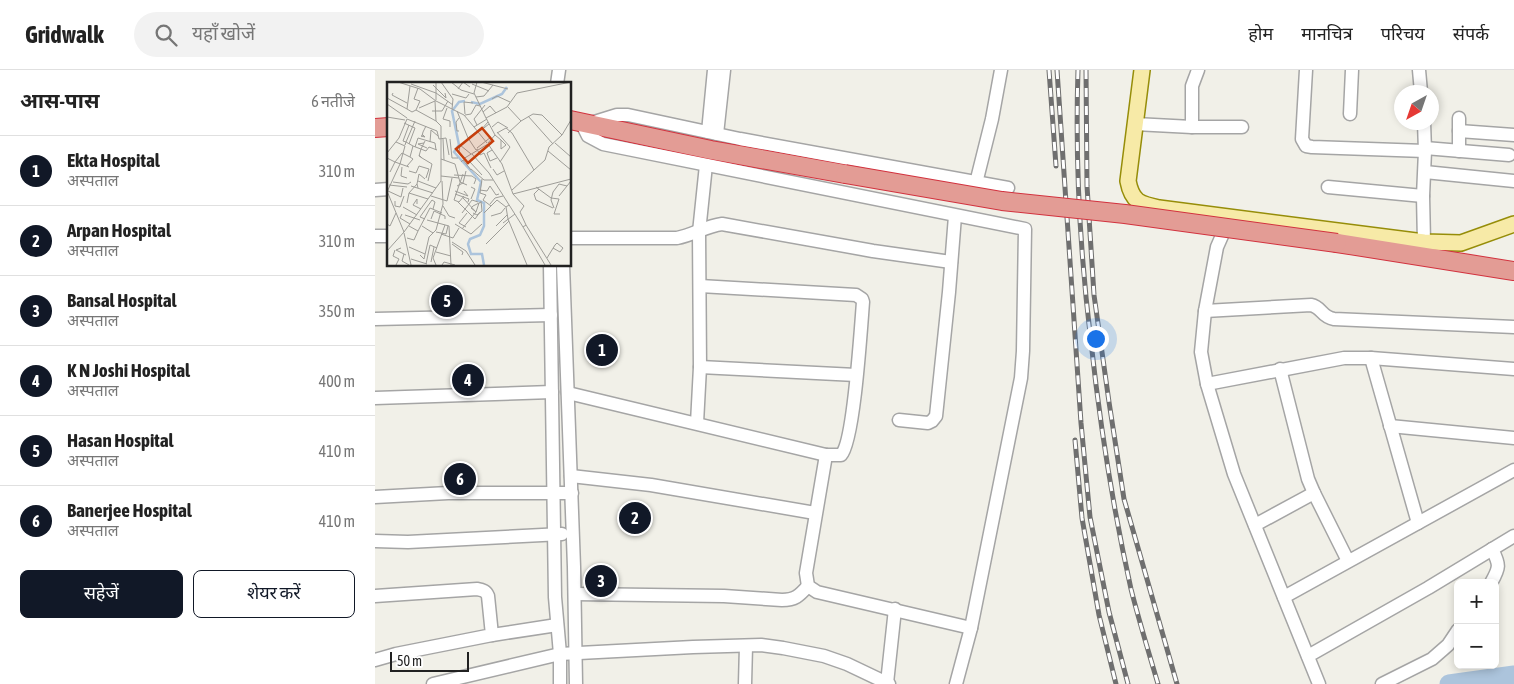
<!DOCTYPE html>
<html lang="hi">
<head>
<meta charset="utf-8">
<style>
  :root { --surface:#fff; --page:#f2f2f2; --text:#222; --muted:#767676; --line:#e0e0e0; --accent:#111827 }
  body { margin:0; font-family:"Asap Condensed","Noto Sans Devanagari",sans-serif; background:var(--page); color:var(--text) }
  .controls { position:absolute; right:15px; bottom:15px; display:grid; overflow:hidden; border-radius:8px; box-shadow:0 2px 8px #0003 }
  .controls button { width:45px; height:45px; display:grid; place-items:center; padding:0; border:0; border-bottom:1px solid var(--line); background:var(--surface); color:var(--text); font:25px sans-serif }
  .compass { position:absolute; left:1019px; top:15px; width:45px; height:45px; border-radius:50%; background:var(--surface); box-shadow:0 2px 8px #0003; rotate:220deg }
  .scale { position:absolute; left:15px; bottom:12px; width:79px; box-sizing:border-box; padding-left:5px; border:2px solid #212121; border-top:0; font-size:14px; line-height:18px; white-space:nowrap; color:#212121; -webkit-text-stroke:4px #fff; paint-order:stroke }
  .you { position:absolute; left:720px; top:268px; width:18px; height:18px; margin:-12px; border:4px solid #fff; border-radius:50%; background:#1a73e8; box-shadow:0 0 0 8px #1a73e833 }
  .badge { display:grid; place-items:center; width:32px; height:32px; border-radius:50%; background:var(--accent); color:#fff; font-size:16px; font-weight:700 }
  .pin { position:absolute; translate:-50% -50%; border:2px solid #fff; box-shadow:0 1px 5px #0006 }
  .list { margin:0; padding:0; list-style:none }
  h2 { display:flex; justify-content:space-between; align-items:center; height:65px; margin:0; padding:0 20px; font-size:21px }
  h2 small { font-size:16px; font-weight:400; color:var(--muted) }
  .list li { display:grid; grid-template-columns:32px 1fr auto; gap:15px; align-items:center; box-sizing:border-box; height:70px; padding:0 20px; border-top:1px solid var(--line) }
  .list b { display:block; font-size:19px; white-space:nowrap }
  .list p { margin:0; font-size:16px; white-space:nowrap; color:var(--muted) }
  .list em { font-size:16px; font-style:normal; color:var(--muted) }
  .actions { display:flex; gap:10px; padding:15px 20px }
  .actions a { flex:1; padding:11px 0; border:1px solid var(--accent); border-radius:8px; text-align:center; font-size:18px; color:var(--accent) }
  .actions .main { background:var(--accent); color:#fff }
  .icon { flex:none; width:28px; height:28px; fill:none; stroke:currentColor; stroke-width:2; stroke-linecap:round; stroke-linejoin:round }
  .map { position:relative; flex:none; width:1139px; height:614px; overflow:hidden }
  header { display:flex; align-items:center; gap:30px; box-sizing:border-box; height:70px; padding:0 25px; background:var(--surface); border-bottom:1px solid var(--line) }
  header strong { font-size:24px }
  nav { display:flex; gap:28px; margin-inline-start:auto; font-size:18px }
  .search { width:350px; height:45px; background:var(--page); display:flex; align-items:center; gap:12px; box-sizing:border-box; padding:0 18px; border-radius:28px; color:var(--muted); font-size:19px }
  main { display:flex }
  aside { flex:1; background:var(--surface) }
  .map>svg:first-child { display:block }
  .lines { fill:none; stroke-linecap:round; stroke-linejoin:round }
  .river { stroke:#acc4dc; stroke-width:19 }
  .minor-casing { stroke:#a5a5a5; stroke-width:15 }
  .major-casing { stroke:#968d09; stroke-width:18 }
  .highway-casing { stroke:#d2323e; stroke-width:20 }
  .minor { stroke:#fff; stroke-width:12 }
  .major { stroke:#f7eaa7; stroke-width:15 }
  .highway { stroke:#e39c95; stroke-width:18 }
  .rail-casing { stroke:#6f6f6f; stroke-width:5 }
  .rail { stroke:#fff; stroke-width:3; stroke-dasharray:9; stroke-linecap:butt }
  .highway-bridge-casing { stroke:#d2323e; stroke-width:20; stroke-linecap:butt }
  .highway-bridge { stroke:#e39c95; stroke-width:18 }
  .inset-river { fill:none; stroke:#acc4dc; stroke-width:2.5 }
  .inset-road { fill:none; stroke:#9e9d98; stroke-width:1 }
  .view { fill:#c73e0b; fill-opacity:0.15; stroke:#c73e0b; stroke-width:2.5 }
  .inset-edge { fill:none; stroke:#212121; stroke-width:2.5 }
</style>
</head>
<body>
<header>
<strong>Gridwalk</strong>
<div class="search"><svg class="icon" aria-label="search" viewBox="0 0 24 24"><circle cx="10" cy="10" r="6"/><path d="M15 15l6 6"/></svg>यहाँ खोजें</div>
<nav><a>होम</a><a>मानचित्र</a><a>परिचय</a><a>संपर्क</a></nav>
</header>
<main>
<aside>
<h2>आस-पास<small>6 नतीजे</small></h2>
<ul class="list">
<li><span class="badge">1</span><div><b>Ekta Hospital</b><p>अस्पताल</p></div><em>310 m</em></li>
<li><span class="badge">2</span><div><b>Arpan Hospital</b><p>अस्पताल</p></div><em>310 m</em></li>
<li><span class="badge">3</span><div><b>Bansal Hospital</b><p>अस्पताल</p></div><em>350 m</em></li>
<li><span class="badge">4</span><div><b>K N Joshi Hospital</b><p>अस्पताल</p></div><em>400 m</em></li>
<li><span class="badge">5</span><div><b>Hasan Hospital</b><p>अस्पताल</p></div><em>410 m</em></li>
<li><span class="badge">6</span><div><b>Banerjee Hospital</b><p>अस्पताल</p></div><em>410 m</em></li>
</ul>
<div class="actions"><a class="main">सहेजें</a><a>शेयर करें</a></div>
</aside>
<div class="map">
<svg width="1139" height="614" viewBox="0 0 1139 614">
  <rect width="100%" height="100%" fill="#f1f0e8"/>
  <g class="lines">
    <polyline class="river" points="1074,614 1139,605"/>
    <g class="minor-casing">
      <g id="minor">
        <polyline points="931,0 927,69 931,76 937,77 1050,81"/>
        <polyline points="1044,0 1046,22"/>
        <polyline points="182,14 184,0"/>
        <polyline points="975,44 977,0"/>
        <polyline points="1084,48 1084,81"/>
        <polyline points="206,52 213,66 228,74 650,159 648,281 646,308 596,558 581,614"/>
        <polyline points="1049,52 1050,81 1048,126 1049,172"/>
        <polyline points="213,54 242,45 253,45 365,69 633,118"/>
        <polyline points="760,54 817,57 867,57"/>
        <polyline points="817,57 817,16 823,0"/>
        <polyline points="1084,61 1139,65"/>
        <polyline points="333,62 339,0"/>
        <polyline points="342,64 349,0"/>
        <polyline points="1050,78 1134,85"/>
        <polyline points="1050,102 1139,111"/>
        <polyline points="601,113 617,49 626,0"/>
        <polyline points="953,117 1048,126"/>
        <polyline points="0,120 14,119"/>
        <polyline points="853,152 842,177 830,241 826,282 832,314 859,404 944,614"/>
        <polyline points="0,166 14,166"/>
        <path d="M195,168H302C318,165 331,156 347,154L498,181L576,192"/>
        <polyline points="175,195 180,527 185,584 185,614"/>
        <polyline points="188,195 199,497 201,614"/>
        <path d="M830,241L936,235C947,237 946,247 959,249L1139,257"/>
        <polyline points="0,249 176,245"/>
        <polyline points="996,288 1043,453"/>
        <polyline points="325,297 481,305"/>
        <polyline points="905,299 933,409 939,423 973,491"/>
        <polyline points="832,314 969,288 996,288 1139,299"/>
        <path d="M193,323L451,385H466C479,372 486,256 488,232L487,229L481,225L325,216"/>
        <polyline points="0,328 177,322"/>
        <polyline points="524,350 553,353 557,351 561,346 574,222 580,146"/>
        <polyline points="322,353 325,297 324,162 331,95"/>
        <polyline points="1015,356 1139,368"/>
        <polyline points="451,385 431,503 433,516 442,522 596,558"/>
        <polyline points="196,406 276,415 440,443"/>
        <polyline points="0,427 73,423 197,423"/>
        <polyline points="880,455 939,423"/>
        <polyline points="0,471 33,472 187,464"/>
        <path d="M1116,513C1125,497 1125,495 1117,479"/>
        <path d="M200,524L349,526L407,530C420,530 424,526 433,516"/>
        <path d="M0,526L102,519C108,520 111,521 113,526L117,565L21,584L0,590"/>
        <polyline points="909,527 1139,400"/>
        <polyline points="117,565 182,555"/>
        <polyline points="933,586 1053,518 1139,466"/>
        <polyline points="512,613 520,539"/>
        <polyline points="58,614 185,584 318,577 386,575 408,578 449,586 472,594 514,614"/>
        <polyline points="370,614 371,576"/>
        <polyline points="1007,614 1057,589 1073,575 1083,560"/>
      </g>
    </g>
    <g class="major-casing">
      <path id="major" d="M767,0L753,111C757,132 765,134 784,138L1049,172L1086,173L1139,154"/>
    </g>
    <g class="highway-casing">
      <g id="highway">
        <polyline points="195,50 336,80 470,104"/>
        <polyline points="0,58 14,57"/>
        <polyline points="962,173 1139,201"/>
      </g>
    </g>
    <use href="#minor" class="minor"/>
    <use href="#major" class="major"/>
    <use href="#highway" class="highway"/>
    <g class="rail-casing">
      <g id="rail">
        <polyline points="674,0 681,96"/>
        <polyline points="682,0 706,353 715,447 734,542 753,614"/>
        <path d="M703,0C700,91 705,182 716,272C725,355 738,438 756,519C764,551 774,583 783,614"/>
        <polyline points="711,0 712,116 719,225 734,332 749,429 802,614"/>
        <polyline points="700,370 707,448 724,545 741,614"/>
      </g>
    </g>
    <use href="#rail" class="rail"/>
    <g class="highway-bridge-casing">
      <polyline id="highway-bridge" points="470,104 627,131 750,144 962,173"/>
    </g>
    <use href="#highway-bridge" class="highway-bridge"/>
  </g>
  <g transform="translate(12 12)">
    <rect width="184" height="184" fill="#f1f0e8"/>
    <path class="inset-river" d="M78,19L72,20L65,29L72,63L67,70L94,100L90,118L97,121V144L93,153L83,157L81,162L84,172H95L97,183M84,20L93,22L115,12L120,5"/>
    <path class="inset-road" d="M11,0L33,7L49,19M54,0L66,17L65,27M64,0L74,8L87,12M90,0L87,11L99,36M94,0L121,7M24,2L49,11L66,23M85,2L102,9M46,3L59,16L58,11M23,4L20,27L25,30L29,28M31,6L27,17L33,19L29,28L49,39M71,7L76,0L83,5M6,11L5,13L20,21M65,12L79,16L82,12M89,15L97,14L106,3M0,16L20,27M105,17L110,14L123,20M49,18V0M48,19L49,39L54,44V77M49,19L77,33L87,45L100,37M0,22L20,36M121,25L134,39L146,32L155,33L175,53L184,38M32,26L48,19M60,26L56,37L63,39V45M45,29H55L61,19M70,29L81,56L93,47M96,30L103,24L109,31M78,32L77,20L86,21M78,33L84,32L89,23L93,24M141,34L166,62M0,35L18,38M72,36L69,40L70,49H72M101,40L93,49L102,42M17,41L28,46L22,62M90,43L87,37L98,23M87,45L100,61M105,45L111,40L121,46M110,50L123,65L113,80M110,51L119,46L125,51L147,88M121,51L134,39M35,52L38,55L34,54H35L36,50L39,44M108,53L114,58L119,63L114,67V58M81,56L89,68L91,67M52,57L59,56L62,73M56,57L57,78M63,57L65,76H71M16,59L19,60L28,39M16,59L22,43M43,60L44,48L51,54M37,61L31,62L40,66M101,61L108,53L99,36L120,25L130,11L184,0M168,61L184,75M101,62L115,82L126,112L184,97M18,63L19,60L26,64L23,75L26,77L20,84M26,64L39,69L42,65L50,68M28,65L31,56L48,61L49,68M90,66L104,55M105,68L100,71L103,79L110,76M91,69L93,73L97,71L104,86M161,69L184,88M72,70L73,63L84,72M0,71L12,56L20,37L50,49L52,57M85,72L102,91L136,145L139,143L164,183M32,73L35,76L32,74L34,67L38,59M0,76L8,80L15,71L23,75M35,76L45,82L41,99M76,77L101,62M74,80L76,78L84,88M68,82L73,100L80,103M79,82L83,80L95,93M15,85L14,94L20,96M84,87L97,98H106M106,87L110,93L117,89M22,89L29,91L32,84L42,87L39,96M3,90L8,80L22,85M76,92L67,118L72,120L77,114M67,93L85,94L89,97L87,102M54,94L72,96M95,97L93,111L99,113L96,118L104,124M31,99L49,106M6,100L21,102L24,100M30,102L32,92L38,97M2,103L20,105M24,104L46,111M70,104L76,101L79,89M149,105L164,116L172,117L167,132H173M152,107L147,112L149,118L166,126M93,108L100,109L103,104L109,113L112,112M125,108L158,78L162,65L175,53M0,109L17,150M1,109L14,115L16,106M68,109L81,114L77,109M0,110L13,82L18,64L9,60M22,111L30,102L31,106M68,112L82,117L81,120M126,112L137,124L133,130L139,143M44,114L60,119L65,96M172,114L184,99M84,117L88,107L84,105M8,119V124L13,125L17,114M71,120L88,137L93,130M20,121L22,111L41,117M92,121L89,130L84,126L86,124L94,120M30,122V117L26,123L34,127M103,122L108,116L116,114M122,123L119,125L121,137L140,183M56,124L62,134L68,136M16,125L30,133M167,126L164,118L166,110L172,102L180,104M75,131L85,118L91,120M86,131L90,133L95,129L94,119M97,131L110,118L119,125M15,132L13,136L23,142M18,133L33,138M104,134L114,131L118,126M38,137L33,135L45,118L48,120L46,127M44,137L47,129L58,134V137M40,138L62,144L64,183M116,141L128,132M0,142L3,144L9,131M68,142L84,152L95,142M22,144L31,149L43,126L55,131M35,144L46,151L49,148L56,122L55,99M109,144L120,133M79,145L72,141L80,131M136,145L158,183M75,147L89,130L76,116M17,150L54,99V77L68,82M49,150L59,152L61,144M17,151L24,183M54,152L66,156L72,146M20,156L27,158L31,149M65,160L79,169L88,183M65,162L76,170L75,173M99,162L122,139M22,165L38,172M14,166L9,168L19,173M8,168L6,174L12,177L9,183M0,169L17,150M49,170L64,174M17,172L15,179L22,183M33,173L37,177L42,155L46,151M160,176L168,163L170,161L176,166L173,170L166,166M24,177L40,182M44,180L47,165M39,182L43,163L50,166M49,183L46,176L58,143M55,183L57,180L68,183"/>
    <path class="view" d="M95,46L106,59L81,81L69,67Z"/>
    <rect width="184" height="184" class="inset-edge"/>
  </g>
</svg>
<div class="controls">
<button>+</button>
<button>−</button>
</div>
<svg class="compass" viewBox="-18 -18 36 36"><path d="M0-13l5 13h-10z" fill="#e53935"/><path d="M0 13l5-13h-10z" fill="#767676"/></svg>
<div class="scale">50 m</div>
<div class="you"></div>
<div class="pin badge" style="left:227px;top:280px">1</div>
<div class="pin badge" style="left:260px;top:448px">2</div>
<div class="pin badge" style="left:226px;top:511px">3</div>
<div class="pin badge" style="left:93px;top:310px">4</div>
<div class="pin badge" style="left:72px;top:231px">5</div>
<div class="pin badge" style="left:85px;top:409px">6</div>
</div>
</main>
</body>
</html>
